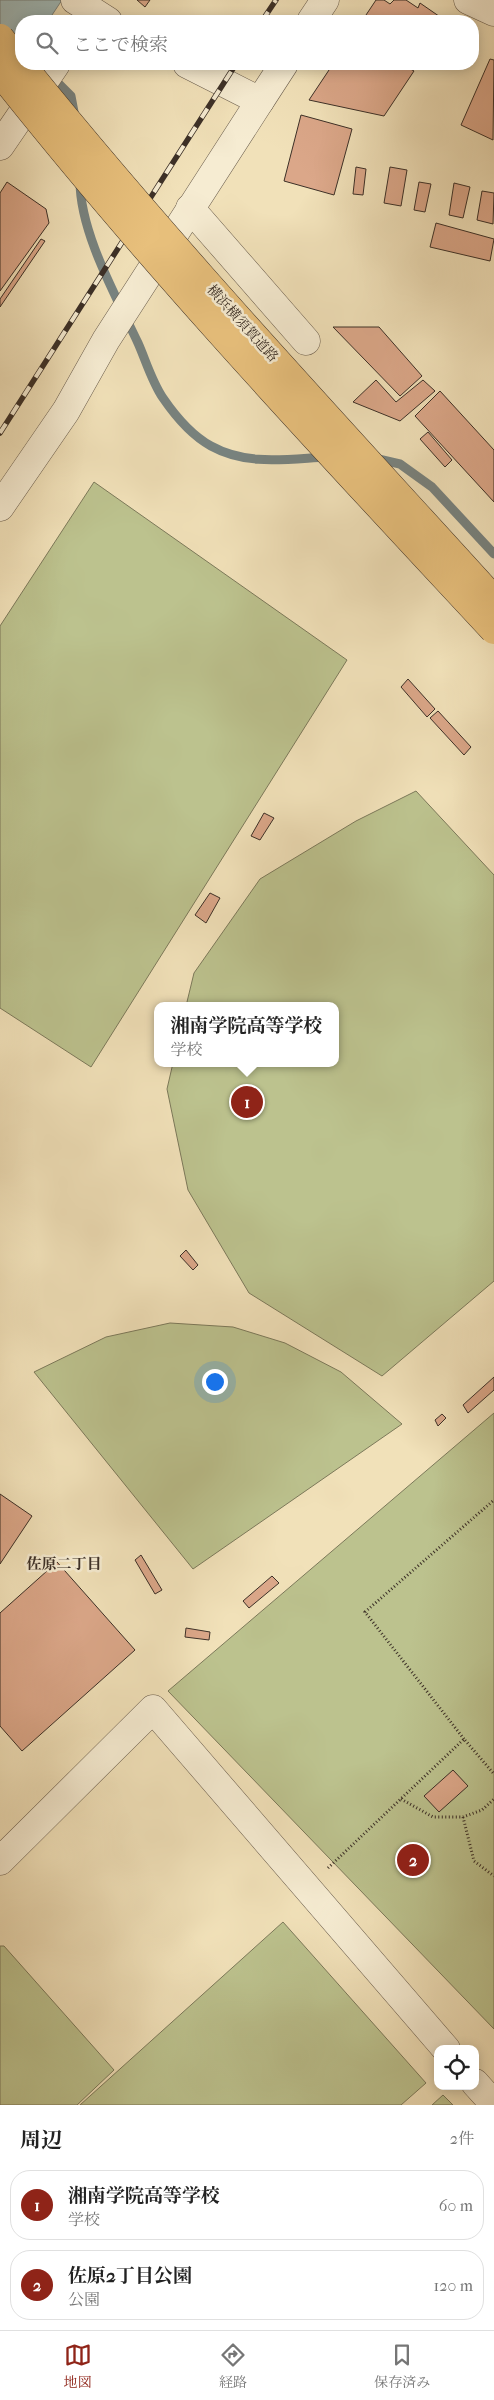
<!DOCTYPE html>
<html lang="ja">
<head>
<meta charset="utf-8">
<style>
  :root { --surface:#fff; --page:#f6f6f6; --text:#222; --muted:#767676; --line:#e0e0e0; --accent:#8f2418 }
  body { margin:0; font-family:"IM FELL French Canon","Noto Serif JP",serif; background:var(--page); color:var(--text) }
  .controls { position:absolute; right:15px; bottom:15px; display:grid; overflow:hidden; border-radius:10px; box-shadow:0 2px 12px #0003 }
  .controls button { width:45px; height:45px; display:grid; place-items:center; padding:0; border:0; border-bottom:1px solid var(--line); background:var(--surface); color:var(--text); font:25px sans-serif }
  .you { position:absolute; left:214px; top:1381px; width:18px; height:18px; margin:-12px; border:4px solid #fff; border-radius:50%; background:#1a73e8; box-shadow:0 0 0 8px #1a73e833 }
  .badge { display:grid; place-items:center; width:32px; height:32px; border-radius:50%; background:var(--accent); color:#fff; font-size:16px; font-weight:700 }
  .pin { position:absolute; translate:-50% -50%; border:2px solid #fff; box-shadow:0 1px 5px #0006 }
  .popup { position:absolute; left:154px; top:1002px; width:185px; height:65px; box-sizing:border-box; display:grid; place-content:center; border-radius:10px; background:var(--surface); filter:drop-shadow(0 1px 4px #0005); font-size:16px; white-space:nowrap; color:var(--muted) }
  .popup b { font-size:19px; color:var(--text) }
  .popup::after { content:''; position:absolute; left:50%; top:100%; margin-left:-10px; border:10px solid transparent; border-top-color:var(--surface) }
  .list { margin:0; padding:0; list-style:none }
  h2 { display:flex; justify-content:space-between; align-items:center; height:65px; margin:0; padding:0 20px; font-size:21px }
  h2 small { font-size:16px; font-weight:400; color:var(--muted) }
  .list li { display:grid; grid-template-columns:32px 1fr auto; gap:15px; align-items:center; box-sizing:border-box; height:70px; margin:0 10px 10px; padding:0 10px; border:1px solid var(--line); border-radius:20px }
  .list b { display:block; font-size:19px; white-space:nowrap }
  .list p { margin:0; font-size:16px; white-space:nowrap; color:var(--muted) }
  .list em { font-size:16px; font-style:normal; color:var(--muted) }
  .icon { flex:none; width:28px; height:28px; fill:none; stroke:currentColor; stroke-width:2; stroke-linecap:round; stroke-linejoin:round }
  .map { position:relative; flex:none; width:494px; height:2105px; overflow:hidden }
  .search { position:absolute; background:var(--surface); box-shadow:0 2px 12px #0003; left:15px; right:15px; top:15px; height:55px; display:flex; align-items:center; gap:12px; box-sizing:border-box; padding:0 18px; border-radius:20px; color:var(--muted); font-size:19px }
  .sheet { height:225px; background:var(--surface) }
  nav { display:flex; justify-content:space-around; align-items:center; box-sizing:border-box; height:70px; border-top:1px solid var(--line); background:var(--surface); font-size:14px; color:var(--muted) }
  nav a { display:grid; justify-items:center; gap:2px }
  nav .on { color:var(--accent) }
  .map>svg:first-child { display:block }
  .green { fill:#bcc28e; stroke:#7c795a }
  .water { fill:#a0bbbb; stroke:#788380 }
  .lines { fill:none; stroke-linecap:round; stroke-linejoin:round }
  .stream { stroke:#788380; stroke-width:9 }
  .building { fill:#dba789; stroke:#3c3027 }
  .minor-casing { stroke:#695c4c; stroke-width:29 }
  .path { stroke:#3c3027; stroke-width:3; stroke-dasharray:1 2.5; stroke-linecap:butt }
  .minor { stroke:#f6ecd2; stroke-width:28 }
  .rail-casing { stroke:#3c3027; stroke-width:5.5 }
  .rail { stroke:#f6ecd2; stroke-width:4; stroke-dasharray:11; stroke-linecap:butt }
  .highway-bridge-casing { stroke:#3c3027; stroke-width:29; stroke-linecap:butt }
  .highway-bridge { stroke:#e8c07c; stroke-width:28 }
  .labels { text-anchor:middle; stroke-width:5; stroke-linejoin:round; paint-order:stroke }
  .street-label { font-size:14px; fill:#3c3027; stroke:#f6ecd2 }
  .neighbourhood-label { font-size:15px; font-weight:bold; fill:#3c3027; stroke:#f6ecd2 }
</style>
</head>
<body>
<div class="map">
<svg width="494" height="2105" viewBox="0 0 494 2105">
  <rect width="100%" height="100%" fill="#f1e1b9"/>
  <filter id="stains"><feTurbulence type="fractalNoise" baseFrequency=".004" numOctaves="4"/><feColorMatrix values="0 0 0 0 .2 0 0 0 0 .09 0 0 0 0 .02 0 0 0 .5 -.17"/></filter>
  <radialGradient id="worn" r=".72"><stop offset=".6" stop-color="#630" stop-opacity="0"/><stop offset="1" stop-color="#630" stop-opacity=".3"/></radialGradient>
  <g class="green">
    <polygon points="94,482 347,660 91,1067 0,1008 0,626"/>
    <polygon points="416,791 494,875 494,1281 382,1376 249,1293 188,1190 167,1089 173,1063 336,1063 336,1006 186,1006 194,973 260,879 356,821"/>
    <polygon points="170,1323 233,1327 285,1343 341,1372 402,1424 193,1569 34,1372 106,1337"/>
    <polygon points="494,1413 494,2029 168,1691"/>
    <polygon points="283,1922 426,2083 401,2105 80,2105"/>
    <polygon points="0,1946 4,1946 114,2070 77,2105 0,2105"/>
    <polygon points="443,2095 453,2105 432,2105"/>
  </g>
  <polygon class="water" points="0,0 62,0 48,21 21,21 21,60 0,92"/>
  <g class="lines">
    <g class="stream">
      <polyline points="51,76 71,96 75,117"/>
      <path d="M80,179C79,231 116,296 138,343C146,361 152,382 163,398C176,417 191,435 211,446C247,466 287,459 326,457"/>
      <polyline points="374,458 400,464 432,487 494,554"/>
    </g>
  </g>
  <g class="building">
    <polygon points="137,0 150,0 145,7"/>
    <polygon points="376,0 384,0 390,4 394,0 406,0 418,8 420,3 446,21 362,21"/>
    <polygon points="490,59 494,60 493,140 461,125"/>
    <polygon points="333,64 407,64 405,66 414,71 384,116 309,100"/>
    <polygon points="301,115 352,129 334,195 284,181"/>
    <polygon points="356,167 366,169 363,195 353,194"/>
    <polygon points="390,167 407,170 401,206 384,203"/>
    <polygon points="7,182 46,209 49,223 0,291 0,193"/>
    <polygon points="419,182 431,184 425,212 414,210"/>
    <polygon points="454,183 470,187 463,218 449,215"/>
    <polygon points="482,191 494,193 493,224 477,220"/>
    <polygon points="436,223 494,239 490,261 430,247"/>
    <polygon points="41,239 45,241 0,307 0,299"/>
    <polygon points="333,327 379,327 422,376 400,396"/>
    <polygon points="376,380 396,402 423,380 435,391 400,421 353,402"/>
    <polygon points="440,391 494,450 494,502 415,416"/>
    <polygon points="428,432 452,460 445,467 420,439"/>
    <polygon points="408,679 435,709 427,717 401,687"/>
    <polygon points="438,711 471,747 464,755 430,718"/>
    <polygon points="264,813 274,818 260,840 251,836"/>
    <polygon points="210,893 220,898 206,923 195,915"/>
    <polygon points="186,1250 198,1265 193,1270 180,1256"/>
    <polygon points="494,1377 494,1390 468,1413 463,1405"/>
    <polygon points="442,1414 446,1418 438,1426 435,1420"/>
    <polygon points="0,1494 32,1516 0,1564"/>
    <polygon points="141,1555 162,1590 155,1594 135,1560"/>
    <polygon points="57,1562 135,1650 22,1751 0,1726 0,1613"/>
    <polygon points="272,1576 279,1583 249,1608 243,1601"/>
    <polygon points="186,1628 210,1632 209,1640 185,1637"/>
    <polygon points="453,1770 468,1786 439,1812 424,1796"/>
  </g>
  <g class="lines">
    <g class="minor-casing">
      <g id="minor">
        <polyline points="75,0 108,21"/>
        <polyline points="468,0 494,12"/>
        <polyline points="311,21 325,0"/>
        <polyline points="187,64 260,101 284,64"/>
        <polyline points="0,146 56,64"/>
        <polyline points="190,208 306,341"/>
        <polyline points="0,507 66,411 106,340 260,101"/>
        <polyline points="0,1861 153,1709 446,2049"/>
        <polyline points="475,2083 494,2104"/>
      </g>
    </g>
    <g class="path">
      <polyline points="464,1739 365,1612 494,1500"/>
      <polyline points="401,1799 433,1817 463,1817 482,1810 494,1799"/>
      <polyline points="463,1817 474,1861 494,1876"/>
      <polyline points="328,1868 464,1739 494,1774"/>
    </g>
    <use href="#minor" class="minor"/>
    <g class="rail-casing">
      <g id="rail">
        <polyline points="262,21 276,0"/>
        <polyline points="0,433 236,64"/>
      </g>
    </g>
    <use href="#rail" class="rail"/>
    <g class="highway-bridge-casing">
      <g id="highway-bridge">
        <path d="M0,38C155,233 326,415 494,600"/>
        <path d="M0,72C154,267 325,448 494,630"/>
      </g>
    </g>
    <use href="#highway-bridge" class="highway-bridge"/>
  </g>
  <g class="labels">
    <g class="street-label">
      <text transform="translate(243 323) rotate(48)" y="5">横浜横須賀道路</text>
    </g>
    <g class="neighbourhood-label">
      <text x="64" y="1569">佐原二丁目</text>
    </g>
  </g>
  <rect width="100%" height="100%" filter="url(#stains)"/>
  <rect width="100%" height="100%" fill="url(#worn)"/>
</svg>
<div class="controls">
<button><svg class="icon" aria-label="locate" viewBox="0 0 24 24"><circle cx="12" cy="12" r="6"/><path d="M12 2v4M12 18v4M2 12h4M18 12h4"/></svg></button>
</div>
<div class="you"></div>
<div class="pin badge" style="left:247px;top:1102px">1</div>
<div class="popup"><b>湘南学院高等学校</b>学校</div>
<div class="pin badge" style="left:413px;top:1860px">2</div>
<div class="search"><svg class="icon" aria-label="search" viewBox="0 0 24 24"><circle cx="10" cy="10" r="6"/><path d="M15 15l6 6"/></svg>ここで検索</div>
</div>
<section class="sheet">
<h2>周辺<small>2件</small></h2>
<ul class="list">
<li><span class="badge">1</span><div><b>湘南学院高等学校</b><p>学校</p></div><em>60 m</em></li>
<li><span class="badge">2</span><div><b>佐原2丁目公園</b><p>公園</p></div><em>120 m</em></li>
</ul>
</section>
<nav>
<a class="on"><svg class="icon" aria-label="map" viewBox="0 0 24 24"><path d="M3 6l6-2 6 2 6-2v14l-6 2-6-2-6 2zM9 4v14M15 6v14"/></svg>地図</a>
<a><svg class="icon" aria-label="directions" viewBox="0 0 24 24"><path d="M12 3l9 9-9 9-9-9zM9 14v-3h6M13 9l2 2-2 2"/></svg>経路</a>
<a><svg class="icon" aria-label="saved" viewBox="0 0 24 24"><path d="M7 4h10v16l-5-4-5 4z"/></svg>保存済み</a>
</nav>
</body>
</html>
